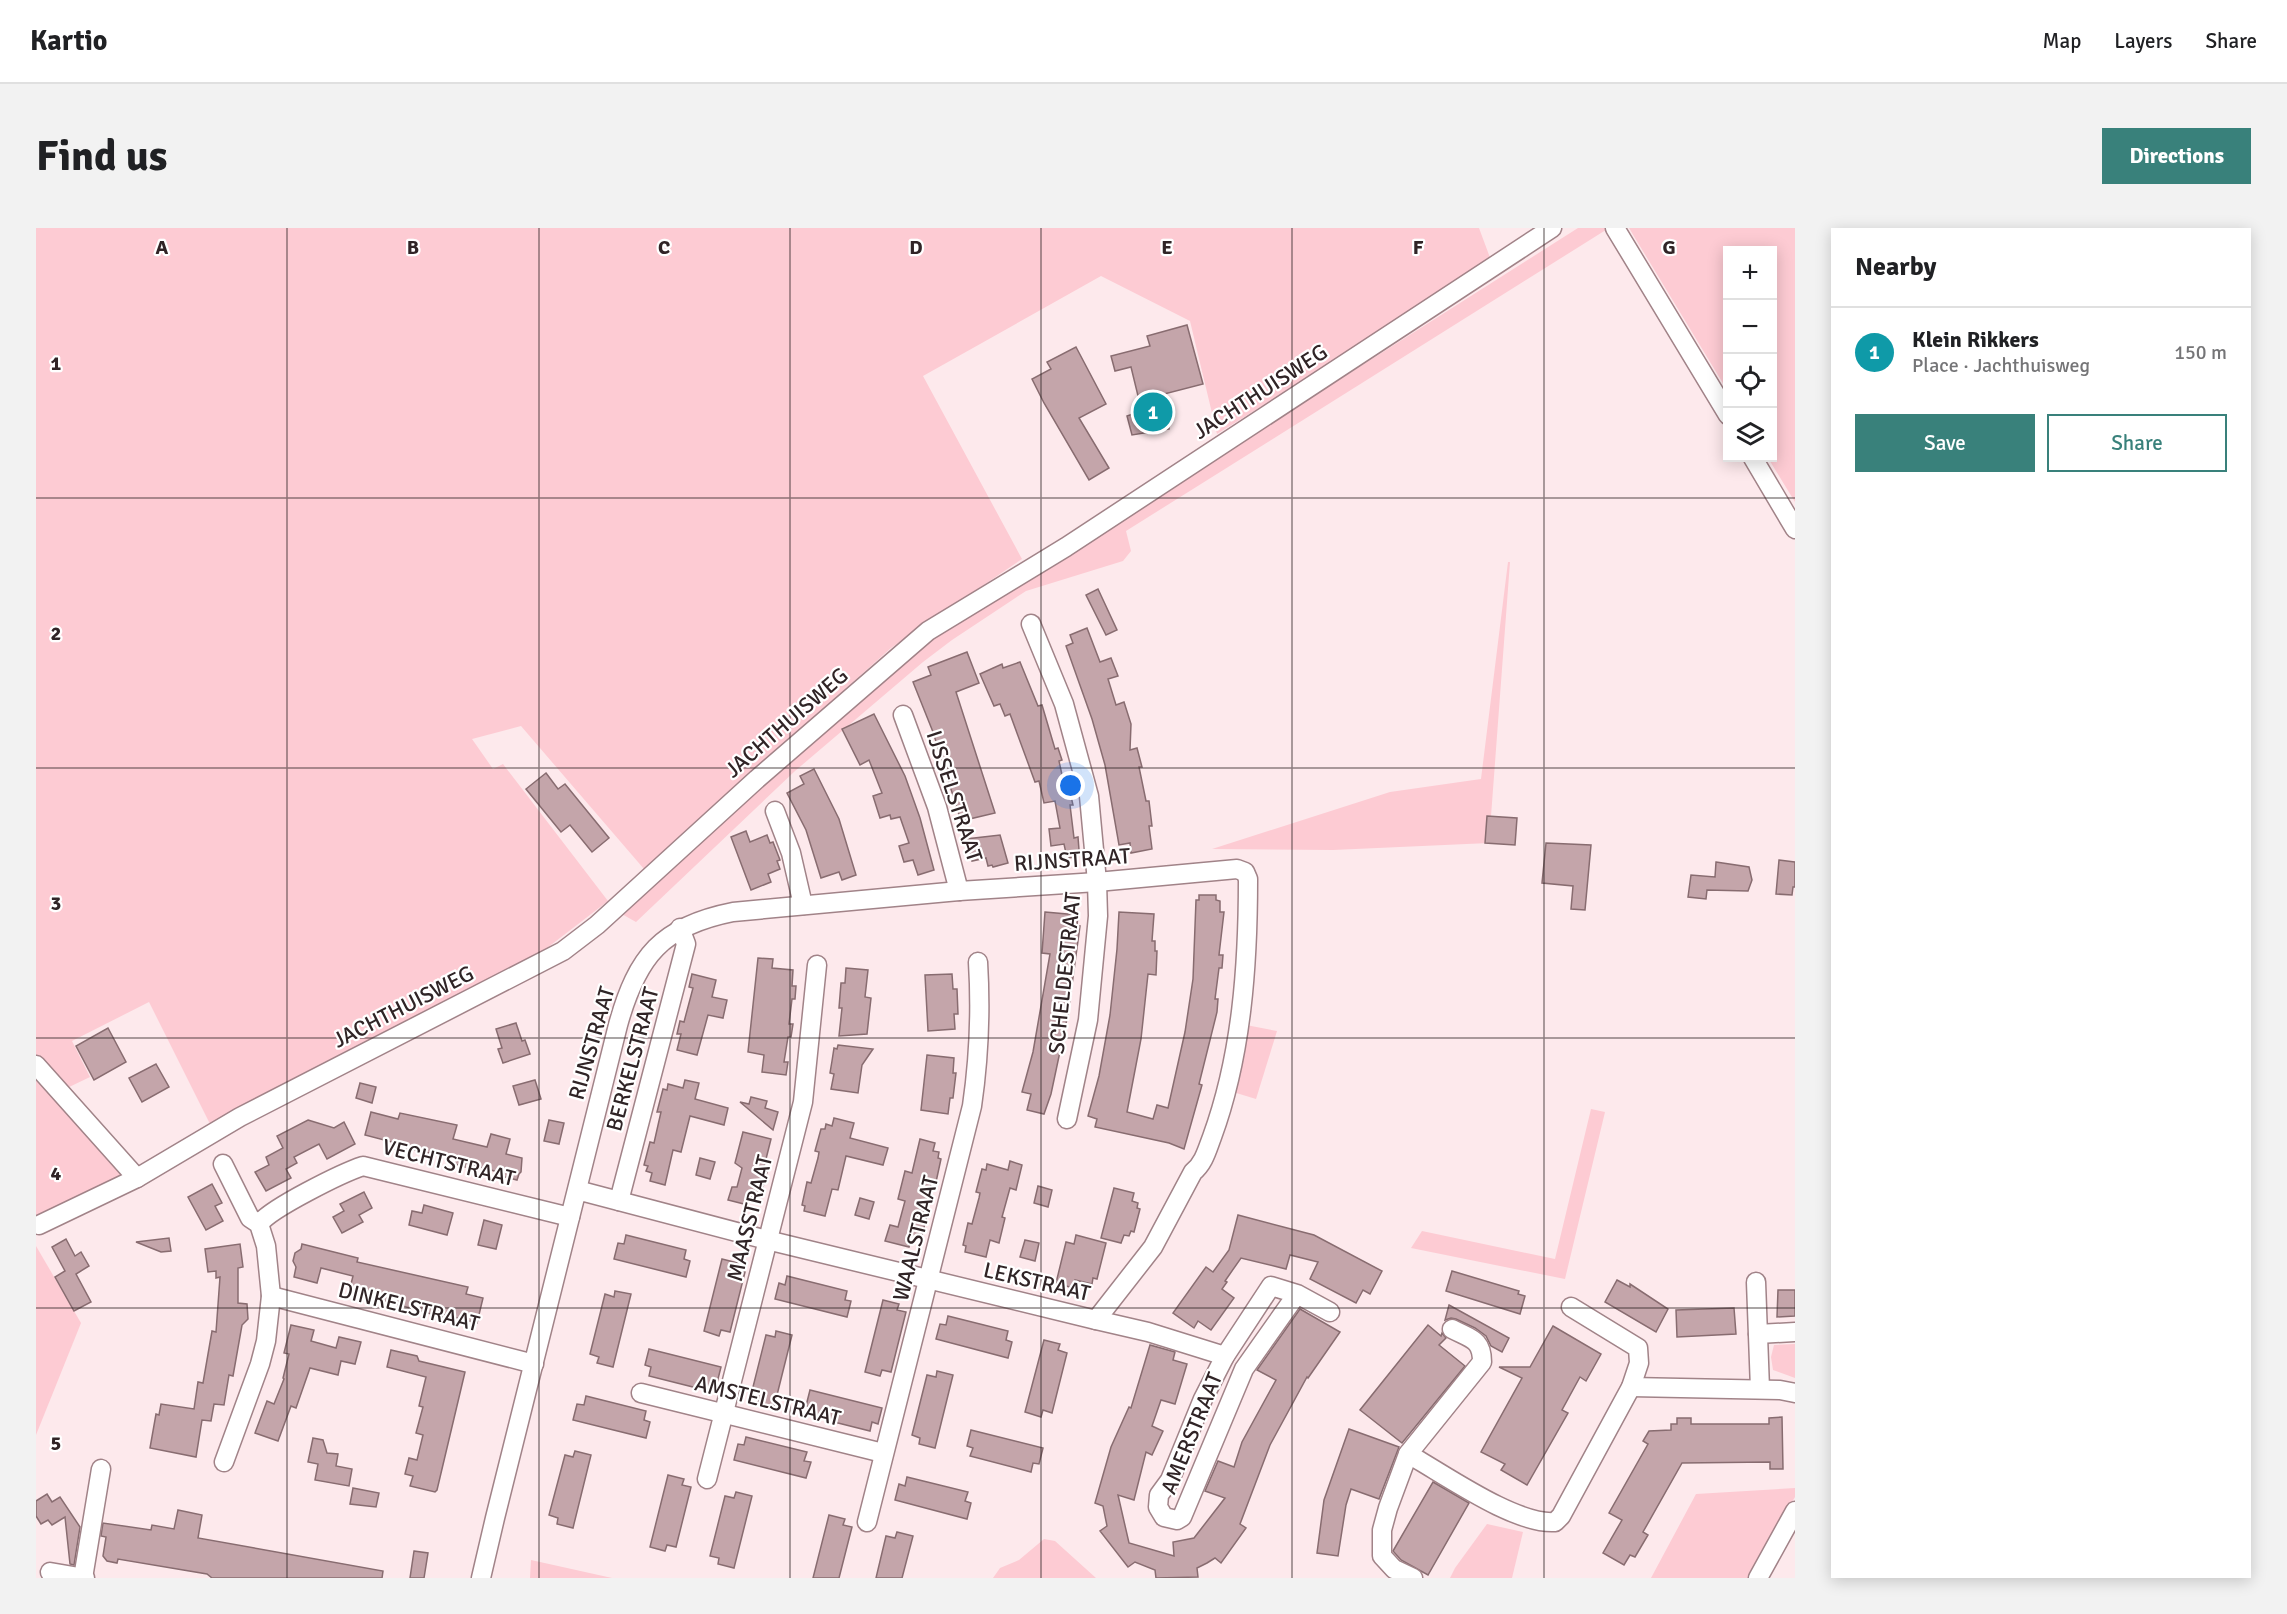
<!DOCTYPE html>
<html lang="en">
<head>
<meta charset="utf-8">
<style>
  :root { --surface:#fff; --page:#f2f2f2; --text:#202124; --muted:#757577; --line:#e0e0e0; --accent:#39817b }
  body { margin:0; font-family:Signika,sans-serif; background:var(--page); color:var(--text) }
  .controls { position:absolute; right:18px; top:18px; display:grid; overflow:hidden; border-radius:0px; box-shadow:0 3px 15px #0003 }
  .controls button { width:54px; height:54px; display:grid; place-items:center; padding:0; border:0; border-bottom:2px solid var(--line); background:var(--surface); color:var(--text); font:30px sans-serif }
  .you { position:absolute; left:1035px; top:558px; width:21px; height:21px; margin:-15px; border:4px solid #fff; border-radius:50%; background:#1a73e8; box-shadow:0 0 0 9px #1a73e833 }
  .badge { display:grid; place-items:center; width:39px; height:39px; border-radius:50%; background:var(--accent); color:#fff; font-size:20px; font-weight:700 }
  .pin { position:absolute; translate:-50% -50%; border:3px solid #fff; box-shadow:0 2px 6px #0006 }
  .list { margin:0; padding:0; list-style:none }
  h2 { display:flex; justify-content:space-between; align-items:center; height:78px; margin:0; padding:0 24px; font-size:26px }
  h2 small { font-size:20px; font-weight:400; color:var(--muted) }
  .list li { display:grid; grid-template-columns:39px 1fr auto; gap:18px; align-items:center; box-sizing:border-box; height:90px; padding:0 24px; border-top:2px solid var(--line) }
  .list b { display:block; font-size:22px; white-space:nowrap }
  .list p { margin:0; font-size:20px; white-space:nowrap; color:var(--muted) }
  .list em { font-size:20px; font-style:normal; color:var(--muted) }
  .actions { display:flex; gap:12px; padding:18px 24px }
  .actions a { flex:1; padding:14px 0; border:2px solid var(--accent); border-radius:0px; text-align:center; font-size:21px; color:var(--accent) }
  .actions .main { background:var(--accent); color:#fff }
  .icon { flex:none; width:33px; height:33px; fill:none; stroke:currentColor; stroke-width:2; stroke-linecap:round; stroke-linejoin:round }
  .map { position:relative; flex:none; width:1759px; height:1350px; overflow:hidden; border-radius:0px }
  header { display:flex; align-items:center; gap:36px; box-sizing:border-box; height:84px; padding:0 30px; background:var(--surface); border-bottom:2px solid var(--line) }
  header strong { font-size:28px }
  nav { display:flex; gap:33px; margin-inline-start:auto; font-size:21px }
  .intro { display:flex; align-items:center; justify-content:space-between; box-sizing:border-box; height:144px; padding:0 36px }
  h1 { margin:0; font-size:42px }
  .button { padding:15px 27px; border-radius:0px; background:var(--accent); color:#fff; font-size:21px; font-weight:700 }
  main { display:flex; gap:36px; padding:0 36px }
  aside { flex:1; background:var(--surface); border-radius:0px; box-shadow:0 3px 15px #0003 }
  .map>svg:first-child { display:block }
  .green { fill:#fdcbd3 }
  .building { fill:#c4a5aa; stroke:#886c70; stroke-width:1.5 }
  .lines { fill:none; stroke-linecap:round; stroke-linejoin:round }
  .street-casing { stroke:#a18388; stroke-width:21 }
  .street { stroke:#fff; stroke-width:18 }
  .grid { fill:none; stroke:#302426; stroke-width:1.5; stroke-opacity:0.55 }
  .labels { text-anchor:middle; stroke-width:4.5; stroke-linejoin:round; paint-order:stroke }
  .street-label { font-size:22px; fill:#302426; stroke:#fff }
  .grid-label { font-size:20px; text-anchor:middle; font-weight:bold; fill:#302426; stroke:#fff; stroke-width:4.5; stroke-linejoin:round; paint-order:stroke }
</style>
</head>
<body>
<header>
<strong>Kartio</strong>
<nav><a>Map</a><a>Layers</a><a>Share</a></nav>
</header>
<div class="intro"><h1>Find us</h1><a class="button">Directions</a></div>
<main>
<div class="map">
<svg width="1759" height="1350" viewBox="0 0 1759 1350">
  <rect width="100%" height="100%" fill="#fde9ec"/>
  <g class="green">
    <polygon points="0,0 1443,0 1456,35 1181,206 1154,93 1065,48 887,148 986,331 855,420 608,641 485,498 436,511 457,541 467,536 572,673 511,720 423,770 176,900 113,774 36,813 54,849 29,861 0,828"/>
    <polygon points="1542,0 1573,0 1090,303 1095,323 1087,333 990,363 916,412 887,434 759,543 600,694 584,685 895,411"/>
    <polygon points="1593,0 1759,0 1759,274 1732,230 1736,230 1736,22 1692,22 1691,162"/>
    <polygon points="1472,334 1474,334 1453,615 1297,622 1176,621 1354,564 1445,551"/>
    <polygon points="1210,797 1241,803 1220,871 1197,864"/>
    <polygon points="0,844 89,945 0,991"/>
    <polygon points="1555,881 1569,884 1529,1051 1375,1020 1386,1003 1519,1031"/>
    <polygon points="0,1018 45,1095 0,1207"/>
    <polygon points="1759,1116 1759,1150 1737,1142 1735,1129 1738,1117"/>
    <polygon points="1759,1260 1759,1269 1726,1322 1712,1350 1615,1350 1660,1266"/>
    <polygon points="1451,1296 1487,1304 1476,1350 1414,1350 1419,1340"/>
    <polygon points="1008,1311 1019,1313 1060,1350 957,1350 964,1340 983,1332"/>
    <polygon points="495,1332 576,1350 494,1350"/>
  </g>
  <g class="building">
    <polygon points="1151,97 1167,156 1128,166 1133,201 1096,207 1091,188 1103,184 1101,177 1104,176 1095,139 1079,143 1075,128 1114,118 1111,108"/>
    <polygon points="1040,119 1070,176 1043,190 1073,240 1053,252 1008,175 996,151 1015,141 1011,134"/>
    <polygon points="1062,361 1081,402 1070,407 1050,367"/>
    <polygon points="1051,400 1064,434 1075,430 1082,448 1072,451 1080,477 1088,474 1095,496 1094,522 1101,520 1106,539 1103,539 1110,573 1113,573 1116,598 1113,598 1116,621 1095,625 1094,615 1083,617 1069,537 1056,491 1030,418 1037,415 1034,407"/>
    <polygon points="931,424 943,455 920,464 959,585 925,593 897,504 877,454 895,447 892,439"/>
    <polygon points="984,434 1002,478 1006,477 1019,521 1022,520 1026,532 1023,533 1030,565 1034,564 1037,577 1034,577 1038,610 1042,609 1043,622 1040,623 1041,629 1031,630 1028,616 1015,618 1013,601 1024,600 1019,573 1008,575 1003,553 999,554 974,486 969,488 964,476 958,478 944,446 966,436 967,440"/>
    <polygon points="838,486 869,548 884,590 898,642 882,647 877,632 868,634 863,618 873,615 864,589 855,591 854,587 844,590 837,568 846,565 833,532 824,537 806,501"/>
    <polygon points="778,541 803,591 820,647 806,652 803,644 785,650 770,602 751,565 768,556 764,548"/>
    <polygon points="510,545 522,561 529,556 573,610 556,624 534,597 525,604 490,561"/>
    <polygon points="1451,588 1481,590 1479,617 1449,615"/>
    <polygon points="710,603 714,614 731,607 734,615 737,614 744,632 741,633 744,641 732,646 735,654 715,662 695,609"/>
    <polygon points="964,607 972,635 957,639 956,637 952,638 950,630 936,633 930,611"/>
    <polygon points="1510,615 1555,617 1549,682 1535,681 1537,658 1506,655"/>
    <polygon points="1743,632 1759,634 1759,659 1757,659 1756,667 1740,666"/>
    <polygon points="1680,634 1713,639 1716,652 1712,663 1671,662 1670,671 1652,669 1655,647 1679,649"/>
    <polygon points="1163,667 1180,667 1180,672 1184,673 1184,684 1188,684 1183,727 1187,727 1186,740 1183,740 1179,771 1182,771 1181,784 1163,856 1166,857 1148,921 1133,915 1059,899 1061,891 1052,888 1063,848 1074,787 1081,721 1083,684 1118,686 1116,713 1119,713 1119,723 1121,723 1120,747 1112,746 1105,811 1091,884 1117,891 1121,877 1132,880 1149,804 1157,751 1160,672 1163,672"/>
    <polygon points="1009,684 1042,687 1041,698 1044,698 1032,786 1015,866 1008,886 991,882 995,866 986,864 997,824 1014,726 1006,725"/>
    <polygon points="722,730 737,731 736,740 757,742 756,758 760,758 759,771 756,771 753,796 757,796 755,809 752,809 748,834 752,834 750,847 726,844 728,827 712,824"/>
    <polygon points="810,740 832,742 829,769 835,770 831,806 803,808 806,780 803,780 805,755 809,755"/>
    <polygon points="656,746 680,752 676,769 691,772 687,790 672,787 661,827 641,822 645,806 641,806 644,793 648,794 657,760 653,759"/>
    <polygon points="916,746 917,761 921,761 922,786 918,786 919,801 892,803 889,747"/>
    <polygon points="480,795 486,813 489,812 494,826 467,835 462,821 466,820 460,801"/>
    <polygon points="72,800 90,834 58,852 40,818"/>
    <polygon points="802,817 837,821 826,837 822,865 795,861 798,846 794,845 796,833 798,820 801,821"/>
    <polygon points="891,827 918,830 917,845 920,845 917,870 914,870 912,886 885,882"/>
    <polygon points="120,836 133,859 106,874 93,850"/>
    <polygon points="499,852 505,871 483,877 477,858"/>
    <polygon points="649,852 663,855 659,871 692,880 688,897 654,888 645,924 637,922 629,957 614,953 616,945 610,943 612,938 608,937 614,914 618,915 625,884 621,884 627,861 631,862 632,856 647,860"/>
    <polygon points="324,855 340,859 336,875 320,870"/>
    <polygon points="715,869 731,873 729,880 742,884 737,902 704,874 713,876"/>
    <polygon points="335,884 362,891 364,885 421,897 417,911 451,919 455,906 474,911 470,926 486,930 485,944 483,946 481,952 469,949 462,944 429,935 429,939 415,935 414,930 376,921 375,925 355,920 356,914 329,907"/>
    <polygon points="798,890 818,895 814,910 852,920 847,937 810,928 802,962 796,961 789,988 768,983 769,978 766,977 771,954 775,955 782,930 783,924 779,923 785,901 789,901 790,896 796,898"/>
    <polygon points="272,892 298,900 308,894 319,916 291,931 283,916 258,929 261,935 250,941 255,950 230,963 219,944 233,937 230,929 247,920 241,908"/>
    <polygon points="513,892 528,895 523,916 508,913"/>
    <polygon points="707,904 735,911 727,943 731,944 725,966 721,966 720,971 714,969 712,977 692,972 696,959 701,959 706,940 699,935"/>
    <polygon points="884,911 899,915 897,923 903,924 902,930 905,931 900,954 896,953 889,978 888,984 892,984 886,1007 882,1006 881,1012 875,1010 873,1019 849,1013 854,997 862,999 869,973 862,971 869,943 876,945"/>
    <polygon points="664,930 679,934 674,951 660,947"/>
    <polygon points="974,933 986,937 980,962 974,960 966,989 969,990 963,1015 954,1012 950,1029 929,1024 930,1018 927,1017 932,995 936,996 943,970 944,965 940,964 946,941 950,942 951,936 972,942"/>
    <polygon points="176,956 186,975 179,978 187,993 170,1002 152,969"/>
    <polygon points="1002,958 1016,962 1012,979 998,975"/>
    <polygon points="1078,960 1098,965 1096,973 1102,975 1101,980 1104,981 1098,1004 1095,1003 1093,1008 1088,1007 1085,1015 1065,1010"/>
    <polygon points="328,964 336,980 323,987 327,994 306,1005 297,989 308,983 304,976"/>
    <polygon points="824,970 838,974 833,991 819,987"/>
    <polygon points="388,977 417,985 411,1007 373,997 376,983 386,985"/>
    <polygon points="1202,987 1278,1007 1346,1043 1334,1066 1327,1062 1320,1075 1274,1051 1282,1034 1254,1027 1250,1041 1205,1030 1189,1053 1191,1054 1186,1061 1198,1070 1175,1102 1162,1093 1158,1100 1137,1085 1170,1039 1177,1044 1193,1022"/>
    <polygon points="448,992 466,997 460,1021 442,1017"/>
    <polygon points="590,1007 650,1022 648,1031 654,1033 650,1049 578,1031 582,1015 588,1016"/>
    <polygon points="1040,1007 1070,1015 1061,1051 1057,1050 1056,1056 1039,1052 1037,1060 1020,1055 1030,1014 1038,1016"/>
    <polygon points="133,1010 135,1023 125,1024 100,1014"/>
    <polygon points="30,1011 39,1028 45,1024 53,1038 40,1046 55,1074 38,1083 19,1049 29,1043 16,1019"/>
    <polygon points="989,1012 1003,1015 999,1033 984,1029"/>
    <polygon points="204,1016 207,1039 202,1040 202,1075 211,1076 212,1091 206,1097 197,1148 193,1147 188,1177 178,1176 175,1193 166,1192 160,1229 114,1220 120,1186 123,1187 125,1176 158,1181 162,1154 167,1155 176,1103 180,1104 184,1049 180,1050 180,1043 172,1044 169,1021"/>
    <polygon points="266,1016 322,1030 321,1034 432,1059 430,1066 447,1070 441,1095 406,1086 406,1089 324,1066 325,1063 314,1060 317,1048 285,1040 281,1055 258,1049 260,1039 257,1033 259,1025 265,1021"/>
    <polygon points="686,1031 702,1035 700,1041 709,1044 694,1104 685,1102 683,1108 668,1103"/>
    <polygon points="1416,1043 1483,1063 1482,1066 1489,1068 1484,1086 1410,1063"/>
    <polygon points="751,1048 811,1063 809,1072 815,1073 811,1089 739,1071 743,1055 749,1057"/>
    <polygon points="1581,1052 1594,1059 1594,1056 1632,1081 1620,1104 1569,1074"/>
    <polygon points="1742,1062 1759,1062 1759,1088 1741,1089"/>
    <polygon points="579,1063 595,1066 577,1139 561,1135 563,1129 554,1126 569,1066 578,1069"/>
    <polygon points="847,1072 863,1076 861,1082 870,1084 855,1144 846,1142 844,1148 829,1144"/>
    <polygon points="1413,1077 1473,1110 1466,1124 1455,1118 1450,1108 1439,1100 1420,1091 1415,1090 1409,1092"/>
    <polygon points="1698,1080 1700,1106 1641,1109 1640,1082"/>
    <polygon points="1264,1081 1304,1104 1272,1150 1271,1149 1234,1217 1204,1296 1210,1300 1185,1335 1179,1330 1171,1335 1161,1340 1162,1349 1120,1350 1119,1342 1099,1334 1092,1339 1064,1303 1071,1298 1067,1278 1059,1275 1075,1219 1093,1179 1095,1180 1114,1117 1139,1124 1137,1132 1151,1136 1139,1176 1125,1172 1116,1198 1127,1203 1116,1227 1110,1224 1098,1272 1082,1267 1093,1315 1138,1328 1137,1314 1158,1310 1189,1270 1169,1263 1182,1233 1198,1239 1206,1214 1240,1152 1221,1142"/>
    <polygon points="912,1088 972,1103 970,1112 976,1114 972,1130 900,1111 904,1096 910,1097"/>
    <polygon points="255,1097 278,1102 275,1113 300,1120 303,1109 325,1114 319,1136 305,1133 302,1147 274,1140 260,1180 255,1178 242,1213 219,1205 231,1173 238,1176 248,1151 247,1150 253,1126 248,1125"/>
    <polygon points="1392,1097 1405,1108 1406,1105 1410,1110 1403,1117 1429,1138 1366,1215 1324,1182"/>
    <polygon points="1517,1098 1565,1126 1550,1153 1544,1149 1526,1182 1532,1185 1491,1257 1465,1242 1469,1236 1445,1224 1486,1150 1463,1139 1494,1139"/>
    <polygon points="740,1103 756,1107 738,1179 722,1175 723,1169 715,1167 730,1107 739,1109"/>
    <polygon points="1008,1112 1024,1116 1022,1122 1031,1125 1016,1185 1007,1182 1005,1189 989,1184"/>
    <polygon points="613,1121 685,1139 681,1155 675,1154 673,1163 613,1148 615,1139 609,1137"/>
    <polygon points="355,1122 381,1128 383,1133 429,1144 401,1262 399,1264 374,1258 377,1248 369,1246 373,1230 381,1232 387,1207 380,1205 387,1179 383,1178 390,1149 351,1139"/>
    <polygon points="901,1143 917,1147 899,1220 883,1216 884,1210 876,1207 891,1147 900,1149"/>
    <polygon points="774,1162 846,1180 842,1196 836,1194 834,1203 774,1188 776,1179 770,1178"/>
    <polygon points="550,1168 610,1183 608,1192 614,1194 610,1210 537,1192 541,1176 548,1177"/>
    <polygon points="1746,1189 1747,1241 1734,1241 1734,1234 1646,1235 1607,1304 1612,1307 1599,1329 1594,1327 1588,1337 1567,1325 1586,1292 1573,1285 1612,1216 1607,1213 1613,1203 1635,1202 1635,1196 1641,1196 1641,1190 1655,1190 1655,1196 1733,1196 1733,1190"/>
    <polygon points="1313,1201 1363,1219 1343,1271 1315,1261 1310,1277 1302,1328 1281,1325 1288,1272"/>
    <polygon points="935,1202 1007,1220 1003,1236 997,1235 995,1244 934,1228 937,1220 931,1218"/>
    <polygon points="710,1209 771,1224 768,1233 775,1234 770,1250 698,1232 702,1216 708,1217"/>
    <polygon points="277,1210 287,1212 291,1225 302,1226 300,1238 316,1241 313,1258 279,1252 282,1236 272,1234"/>
    <polygon points="539,1223 555,1227 537,1300 521,1296 522,1290 513,1287 529,1227 537,1229"/>
    <polygon points="632,1247 648,1251 646,1257 655,1259 640,1319 631,1317 629,1323 614,1319"/>
    <polygon points="871,1249 932,1264 929,1273 935,1275 931,1291 859,1272 863,1256 869,1258"/>
    <polygon points="1397,1254 1433,1275 1392,1347 1365,1332 1357,1323"/>
    <polygon points="317,1260 343,1265 340,1279 314,1276"/>
    <polygon points="700,1264 716,1268 698,1340 682,1336 683,1330 674,1328 689,1268 698,1270"/>
    <polygon points="11,1266 16,1274 24,1269 44,1299 38,1337 34,1336 29,1289 16,1297 12,1292 5,1296 0,1288 0,1273"/>
    <polygon points="142,1282 166,1287 162,1310 347,1343 346,1350 176,1350 171,1346 82,1331 81,1335 71,1333 67,1328 70,1309 65,1308 67,1295 115,1302 116,1297 138,1301"/>
    <polygon points="793,1287 809,1291 807,1297 816,1299 803,1350 777,1350"/>
    <polygon points="861,1304 877,1308 866,1350 840,1350 850,1308 859,1310"/>
    <polygon points="378,1323 392,1325 388,1350 374,1350"/>
  </g>
  <g class="lines">
    <g class="street-casing">
      <g id="street">
        <polyline points="1579,0 1692,187"/>
        <polyline points="1717,230 1759,301"/>
        <polyline points="995,396 1028,476 1053,568 1061,654 1062,688 1052,792 1031,891"/>
        <polyline points="867,487 901,579 923,663"/>
        <polyline points="739,583 755,625 767,677"/>
        <polyline points="0,837 101,950"/>
        <polyline points="187,936 214,990 223,996 230,1018 235,1068 230,1113 224,1136 188,1234"/>
        <polyline points="583,973 650,716 644,700"/>
        <path d="M223,996C235,980 306,945 327,938L534,989"/>
        <polyline points="3,997 101,950 204,889 527,723 561,697 721,551 892,403 1030,319 1516,0"/>
        <polyline points="1720,1054 1724,1161"/>
        <polyline points="1261,1066 1208,1141 1146,1289 1141,1292 1128,1289 1122,1279 1123,1267 1134,1252 1167,1171 1189,1128 1235,1058 1261,1066 1294,1084"/>
        <polyline points="235,1068 498,1136"/>
        <polyline points="1060,1092 1112,1104 1189,1128"/>
        <polyline points="1722,1106 1759,1104"/>
        <polyline points="1595,1159 1744,1162 1759,1165"/>
        <polyline points="605,1165 847,1225"/>
        <path d="M1372,1226C1408,1246 1479,1297 1519,1294L1525,1288L1595,1159L1603,1135L1602,1120L1535,1079"/>
        <polyline points="671,1251 767,874 781,737"/>
        <path d="M831,1294L936,878C943,830 945,783 942,734"/>
        <polyline points="14,1344 49,1350"/>
        <polyline points="47,1350 65,1241"/>
        <path d="M445,1350L459,1290L582,797C601,728 626,698 697,684L923,663L1061,654L1201,641L1209,644L1212,651C1212,737 1206,827 1176,909C1171,922 1168,935 1157,944L1117,1019L1060,1092L731,1012L541,962"/>
        <path d="M1377,1350L1358,1341L1346,1328V1302L1352,1280L1372,1226L1446,1134C1446,1111 1435,1111 1416,1101"/>
        <polyline points="1722,1350 1759,1283"/>
      </g>
    </g>
    <use href="#street" class="street"/>
  </g>
  <path class="grid" d="M251,0V1350M503,0V1350M754,0V1350M1005,0V1350M1256,0V1350M1508,0V1350M0,270H1759M0,540H1759M0,810H1759M0,1080H1759"/>
  <g class="labels">
    <g class="street-label">
      <text transform="translate(1224 163) rotate(-33)" y="8">JACHTHUISWEG</text>
      <text transform="translate(750 494) rotate(-41)" y="8">JACHTHUISWEG</text>
      <text transform="translate(919 568) rotate(72)" y="8">IJSSELSTRAAT</text>
      <text transform="translate(1036 631) rotate(-4)" y="8">RIJNSTRAAT</text>
      <text transform="translate(1028 745) rotate(-84)" y="8">SCHELDESTRAAT</text>
      <text transform="translate(367 778) rotate(-27)" y="8">JACHTHUISWEG</text>
      <text transform="translate(555 815) rotate(-74)" y="8">RIJNSTRAAT</text>
      <text transform="translate(596 831) rotate(-75)" y="8">BERKELSTRAAT</text>
      <text transform="translate(413 934) rotate(14)" y="8">VECHTSTRAAT</text>
      <text transform="translate(713 990) rotate(-76)" y="8">MAASSTRAAT</text>
      <text transform="translate(879 1010) rotate(-76)" y="8">WAALSTRAAT</text>
      <text transform="translate(1001 1053) rotate(13)" y="8">LEKSTRAAT</text>
      <text transform="translate(373 1078) rotate(14)" y="8">DINKELSTRAAT</text>
      <text transform="translate(732 1172) rotate(14)" y="8">AMSTELSTRAAT</text>
      <text transform="translate(1155 1205) rotate(-68)" y="8">AMERSTRAAT</text>
    </g>
  </g>
  <g class="grid-label">
    <text x="126" y="26">A</text>
    <text x="377" y="26">B</text>
    <text x="628" y="26">C</text>
    <text x="880" y="26">D</text>
    <text x="1131" y="26">E</text>
    <text x="1382" y="26">F</text>
    <text x="1633" y="26">G</text>
    <text x="20" y="142">1</text>
    <text x="20" y="412">2</text>
    <text x="20" y="682">3</text>
    <text x="20" y="952">4</text>
    <text x="20" y="1222">5</text>
  </g>
</svg>
<div class="controls">
<button>+</button>
<button>−</button>
<button><svg class="icon" aria-label="locate" viewBox="0 0 24 24"><circle cx="12" cy="12" r="6"/><path d="M12 2v4M12 18v4M2 12h4M18 12h4"/></svg></button>
<button><svg class="icon" aria-label="layers" viewBox="0 0 24 24"><path d="M12 4l9 5-9 5-9-5zM3 14l9 5 9-5"/></svg></button>
</div>
<div class="you"></div>
<div class="pin badge" style="left:1117px;top:184px;background:#0f9aa8">1</div>
</div>
<aside>
<h2>Nearby<small></small></h2>
<ul class="list">
<li><span class="badge" style="background:#0f9aa8">1</span><div><b>Klein Rikkers</b><p>Place · Jachthuisweg</p></div><em>150 m</em></li>
</ul>
<div class="actions"><a class="main">Save</a><a>Share</a></div>
</aside>
</main>
</body>
</html>
